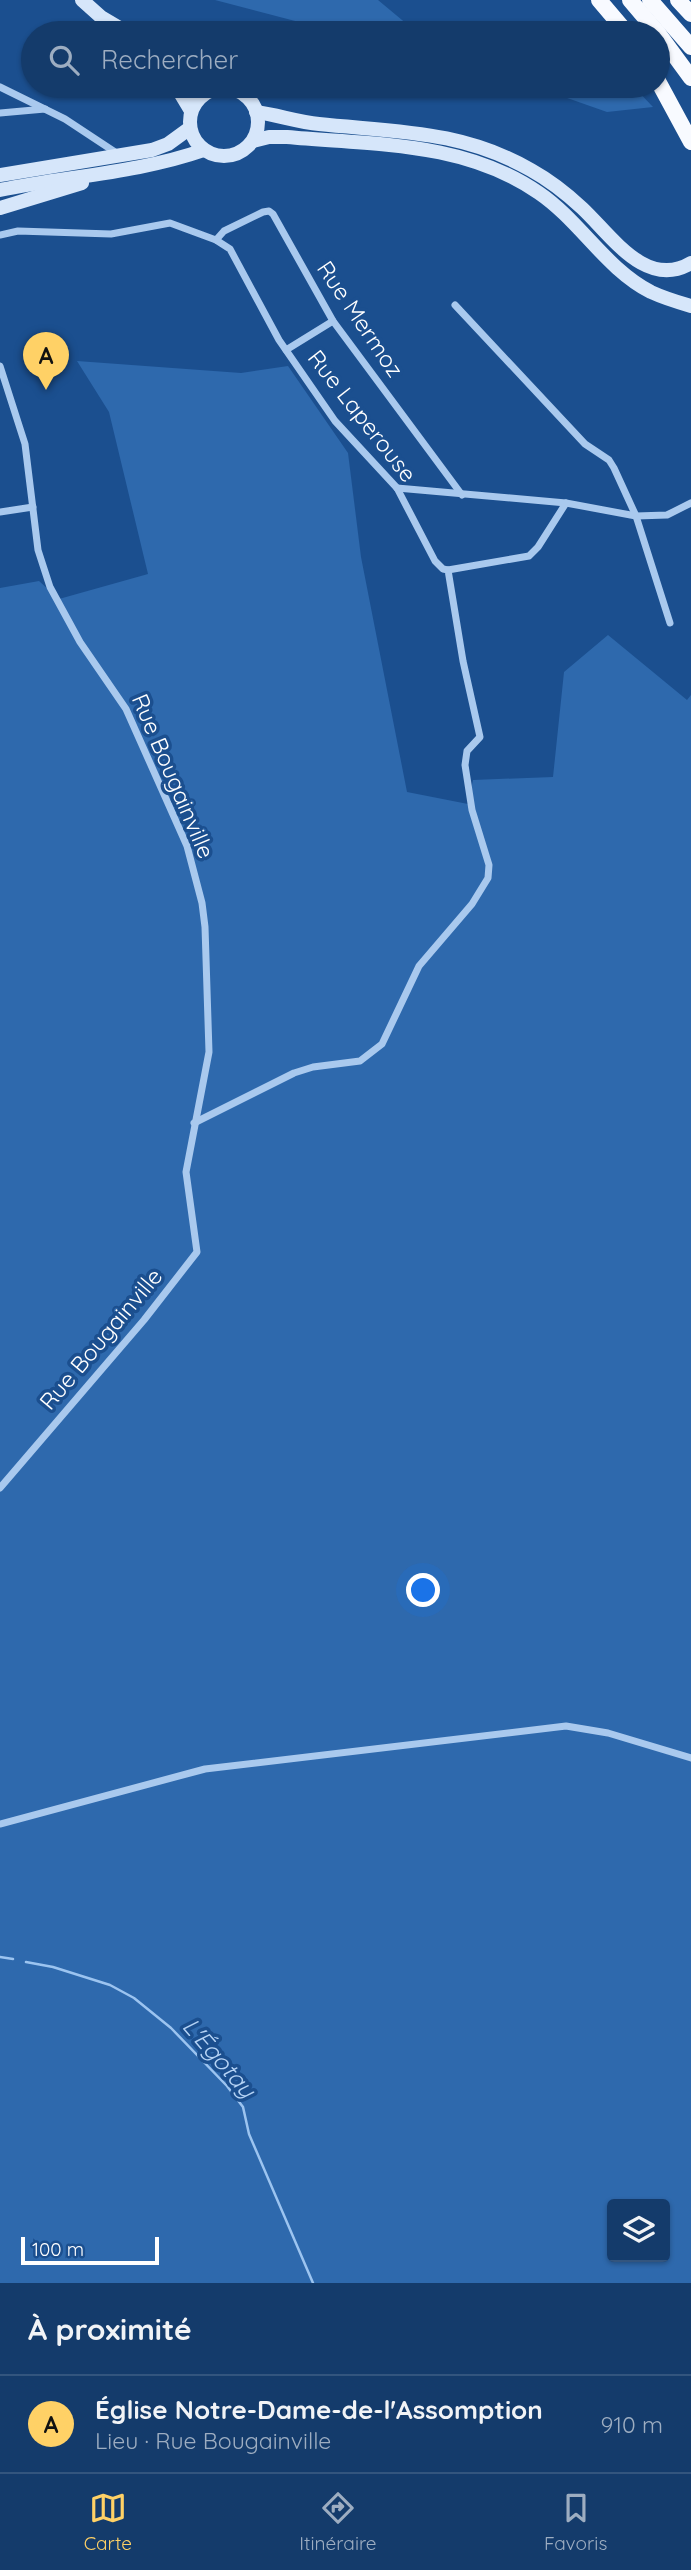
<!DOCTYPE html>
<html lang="fr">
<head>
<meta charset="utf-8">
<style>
  :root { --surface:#143b6b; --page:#1d4271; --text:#f1f3f6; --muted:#9dadc1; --line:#33557e; --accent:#ffd166 }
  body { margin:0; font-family:Quicksand,sans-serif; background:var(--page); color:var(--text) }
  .controls { position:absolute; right:21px; bottom:21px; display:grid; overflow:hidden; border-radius:7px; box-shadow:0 2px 5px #0004 }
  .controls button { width:63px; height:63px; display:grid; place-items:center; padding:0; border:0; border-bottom:2px solid var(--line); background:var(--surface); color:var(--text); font:35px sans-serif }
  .scale { position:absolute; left:21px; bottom:18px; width:138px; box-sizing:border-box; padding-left:7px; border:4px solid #fff; border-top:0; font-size:19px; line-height:24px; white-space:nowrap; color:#fff; -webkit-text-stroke:5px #1b4f8f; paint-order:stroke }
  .you { position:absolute; left:424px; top:1591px; width:24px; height:24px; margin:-18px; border:5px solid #fff; border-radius:50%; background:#1a73e8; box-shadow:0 0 0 10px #1a73e833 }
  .badge { display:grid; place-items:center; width:46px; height:46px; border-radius:50%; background:var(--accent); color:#111; font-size:23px; font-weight:700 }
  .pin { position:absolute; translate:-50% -58px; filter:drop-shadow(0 2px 4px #0008) }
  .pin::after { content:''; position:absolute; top:37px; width:24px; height:21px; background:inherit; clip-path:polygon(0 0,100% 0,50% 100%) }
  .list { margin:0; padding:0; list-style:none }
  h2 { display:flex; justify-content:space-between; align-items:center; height:91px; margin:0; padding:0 28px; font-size:30px }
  h2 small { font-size:23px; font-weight:400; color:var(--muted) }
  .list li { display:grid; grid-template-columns:46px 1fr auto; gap:21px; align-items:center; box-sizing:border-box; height:98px; padding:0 28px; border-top:2px solid var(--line) }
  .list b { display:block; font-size:26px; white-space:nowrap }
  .list p { margin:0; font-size:23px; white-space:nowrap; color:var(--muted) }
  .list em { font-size:23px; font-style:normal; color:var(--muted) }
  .icon { flex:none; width:38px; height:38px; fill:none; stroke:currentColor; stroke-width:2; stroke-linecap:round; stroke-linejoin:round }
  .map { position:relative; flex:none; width:691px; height:2283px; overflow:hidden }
  .search { position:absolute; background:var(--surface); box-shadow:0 2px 5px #0004; left:21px; right:21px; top:21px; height:77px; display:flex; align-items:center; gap:18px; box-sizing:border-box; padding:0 24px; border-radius:38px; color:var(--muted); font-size:26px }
  .sheet { height:189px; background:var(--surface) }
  nav { display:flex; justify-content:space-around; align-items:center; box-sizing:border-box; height:98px; border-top:2px solid var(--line); background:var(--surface); font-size:19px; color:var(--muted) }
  nav a { display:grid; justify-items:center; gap:4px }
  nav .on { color:var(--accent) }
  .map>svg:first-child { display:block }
  .green { fill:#2e69ad; fill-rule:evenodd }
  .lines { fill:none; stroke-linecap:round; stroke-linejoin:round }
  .stream { stroke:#9cc4f0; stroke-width:2.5 }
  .minor { stroke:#a9c9ee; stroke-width:7 }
  .secondary { stroke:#d6e6fa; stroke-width:14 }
  .trunk { stroke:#f8faff; stroke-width:16 }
  .labels { text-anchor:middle; stroke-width:7; stroke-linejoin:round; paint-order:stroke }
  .street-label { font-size:23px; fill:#fff; stroke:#1b4f8f }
  .water-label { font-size:24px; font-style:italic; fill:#b5d3f5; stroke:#1b4f8f }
</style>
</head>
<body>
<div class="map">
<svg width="691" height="2283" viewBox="0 0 691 2283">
  <rect width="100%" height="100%" fill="#1b4f8f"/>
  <g class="green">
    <polygon points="215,0 378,0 408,25 425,33 341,33"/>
    <polygon points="533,86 633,86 653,107 607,112"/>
    <path d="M77,361L241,373L288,366L348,453L361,557L407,792L468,804L473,780L553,777L564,672L608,635L687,700L691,695V2283H0V588L39,581L59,599L148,574L109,412ZM612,2204H665V2257H612Z"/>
  </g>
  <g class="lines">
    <g class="stream">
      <polyline points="0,1957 13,1959"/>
      <polyline points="26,1962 53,1967 110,1985 134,1998 171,2028 227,2086 243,2107 249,2134 313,2283"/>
    </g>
    <g class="minor">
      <polyline points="0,87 65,119 118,154"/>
      <polyline points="0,113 45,109"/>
      <polyline points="0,235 18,231 111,234 170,223 216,240 230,249 279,340 335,421 397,488 435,561 443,569 448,570 463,661 480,737 467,751 465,765 472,810 489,865 488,878 472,904 419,966 382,1044 360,1061 313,1067 294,1073 194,1123"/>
      <polyline points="216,240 224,231 263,212 269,211 273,214 333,321 462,495"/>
      <polyline points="455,305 585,444 609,460 614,468 636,516 670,623"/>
      <polyline points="286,350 333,321"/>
      <polyline points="0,366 25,444 38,550 50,587 80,642 126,709 187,846 202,903 205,927 209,1052 186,1172 197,1252 144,1320 0,1488"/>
      <polyline points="397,488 566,503 636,516 667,515 691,503"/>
      <polyline points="0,512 33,507"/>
      <polyline points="448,570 529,556 538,547 566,503"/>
      <polyline points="0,1824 205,1769 566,1726 608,1733 691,1758"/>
    </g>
    <g class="secondary">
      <polyline points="82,0 101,17 128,33"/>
      <polyline points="176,86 191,111"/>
      <circle cx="224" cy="122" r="34"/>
      <path d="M256,112C278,115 298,122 319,124C395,132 462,130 531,170C549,180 567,194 582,208C611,235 646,290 691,263"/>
      <path d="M253,141L269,137H287C374,145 464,141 539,193C580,221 606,269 651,292C664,298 677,302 691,306"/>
      <polyline points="0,175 152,150 168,144 190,128"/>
      <path d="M0,190C68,176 138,173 204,150"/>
      <polyline points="0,208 82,183"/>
    </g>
    <g class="trunk">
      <polyline points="599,0 627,33"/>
      <polyline points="630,0 658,33"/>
      <polyline points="650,0 691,47"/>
      <polyline points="678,0 691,14"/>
      <polyline points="658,33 691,78"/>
      <polyline points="658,81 691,142"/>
    </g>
  </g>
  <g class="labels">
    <g class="street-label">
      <text transform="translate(360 319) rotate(56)" y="8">Rue Mermoz</text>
      <text transform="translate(362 416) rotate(52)" y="8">Rue Laperouse</text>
      <text transform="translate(173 776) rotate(67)" y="8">Rue Bougainville</text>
      <text transform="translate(101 1339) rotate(-50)" y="8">Rue Bougainville</text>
    </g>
    <g class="water-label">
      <text transform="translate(219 2058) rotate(49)" y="8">L'Égotay</text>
    </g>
  </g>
</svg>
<div class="controls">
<button><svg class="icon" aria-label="layers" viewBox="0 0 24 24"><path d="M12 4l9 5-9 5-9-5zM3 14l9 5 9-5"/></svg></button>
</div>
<div class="scale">100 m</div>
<div class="you"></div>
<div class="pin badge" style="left:46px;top:390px">A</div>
<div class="search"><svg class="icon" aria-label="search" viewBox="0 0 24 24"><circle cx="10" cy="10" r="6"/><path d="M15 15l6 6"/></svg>Rechercher</div>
</div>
<section class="sheet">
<h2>À proximité<small></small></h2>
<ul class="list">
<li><span class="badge">A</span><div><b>Église Notre-Dame-de-l'Assomption</b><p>Lieu · Rue Bougainville</p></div><em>910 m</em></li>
</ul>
</section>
<nav>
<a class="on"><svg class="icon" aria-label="map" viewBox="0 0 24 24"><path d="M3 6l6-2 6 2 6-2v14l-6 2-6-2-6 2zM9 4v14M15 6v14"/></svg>Carte</a>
<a><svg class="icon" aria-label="directions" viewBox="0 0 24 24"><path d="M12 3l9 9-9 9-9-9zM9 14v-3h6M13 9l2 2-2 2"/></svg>Itinéraire</a>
<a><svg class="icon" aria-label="saved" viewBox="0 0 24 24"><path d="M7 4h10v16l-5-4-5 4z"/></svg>Favoris</a>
</nav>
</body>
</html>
